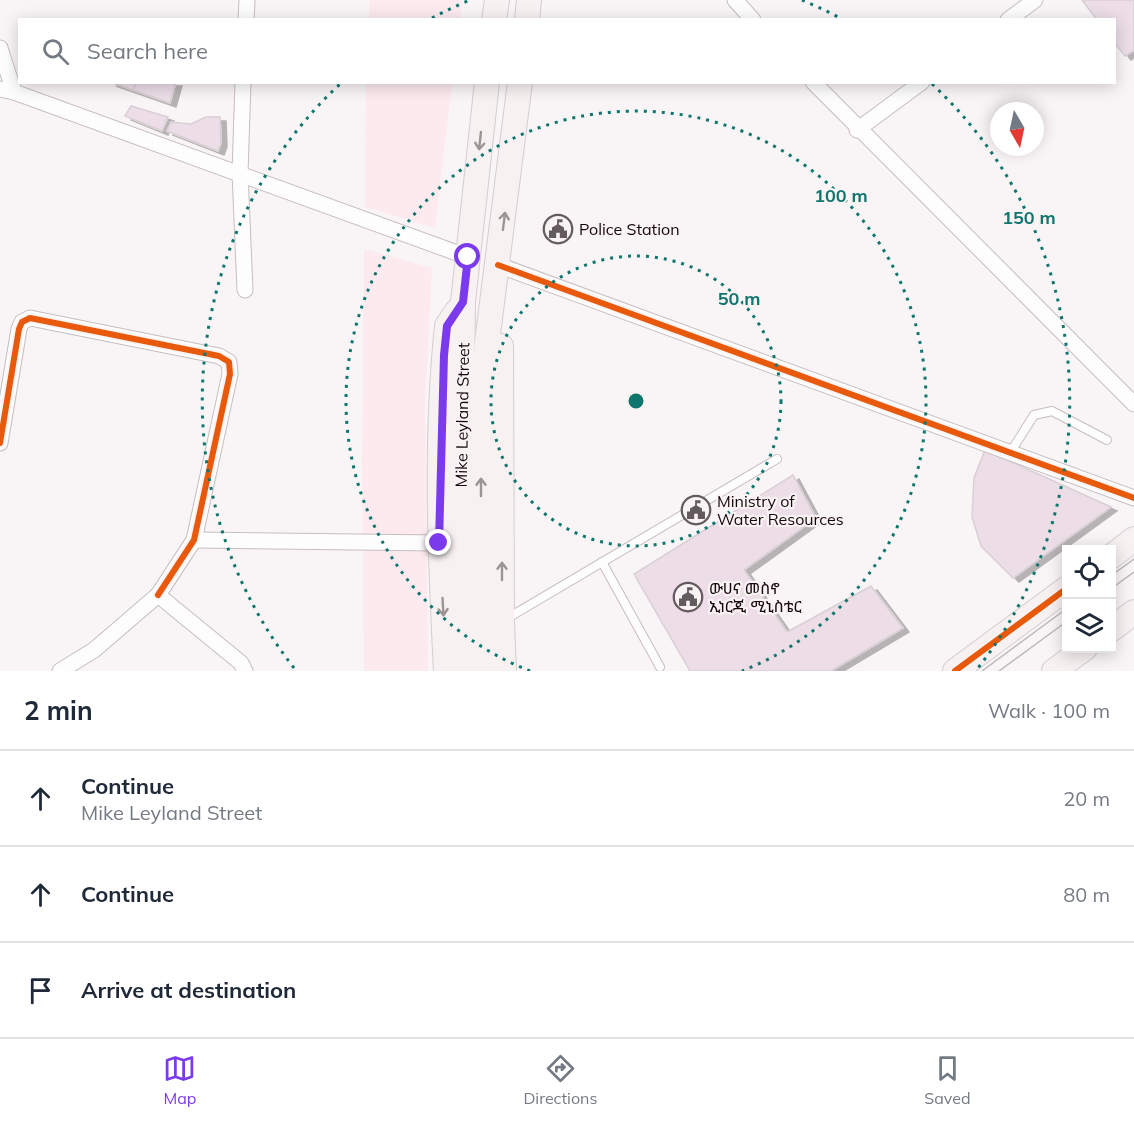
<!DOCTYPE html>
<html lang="en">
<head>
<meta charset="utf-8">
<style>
  :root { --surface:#fff; --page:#f2f2f3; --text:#1f2937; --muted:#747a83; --line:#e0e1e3; --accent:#7c3aed }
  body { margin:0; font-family:Mulish,"Noto Sans Ethiopic",sans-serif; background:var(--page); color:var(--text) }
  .controls { position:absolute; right:18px; bottom:18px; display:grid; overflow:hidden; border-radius:0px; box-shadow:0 3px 15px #0003 }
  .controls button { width:54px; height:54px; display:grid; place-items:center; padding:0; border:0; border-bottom:2px solid var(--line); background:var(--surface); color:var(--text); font:30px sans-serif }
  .compass { position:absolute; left:990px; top:102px; width:54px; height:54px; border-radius:50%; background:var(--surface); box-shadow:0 3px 15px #0003; rotate:171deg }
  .stop { position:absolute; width:18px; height:18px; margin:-14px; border:4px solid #7c3aed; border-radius:50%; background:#fff }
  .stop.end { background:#7c3aed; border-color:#fff; box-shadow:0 2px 6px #0008 }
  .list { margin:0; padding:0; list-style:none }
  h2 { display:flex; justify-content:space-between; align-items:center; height:78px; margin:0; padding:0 24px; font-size:26px }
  h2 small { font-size:20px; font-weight:400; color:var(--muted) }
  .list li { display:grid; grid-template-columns:39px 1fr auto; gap:18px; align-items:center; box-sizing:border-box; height:96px; padding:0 24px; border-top:2px solid var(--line) }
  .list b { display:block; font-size:22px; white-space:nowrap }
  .list p { margin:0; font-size:20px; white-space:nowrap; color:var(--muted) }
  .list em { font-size:20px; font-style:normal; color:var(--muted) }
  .icon { flex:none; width:33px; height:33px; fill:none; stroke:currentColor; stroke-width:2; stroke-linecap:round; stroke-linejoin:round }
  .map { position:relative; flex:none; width:1134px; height:671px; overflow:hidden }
  .search { position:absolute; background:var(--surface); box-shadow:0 3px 15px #0003; left:18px; right:18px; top:18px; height:66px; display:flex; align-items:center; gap:15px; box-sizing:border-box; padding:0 21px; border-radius:0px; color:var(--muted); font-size:22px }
  .sheet { height:366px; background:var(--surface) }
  nav { display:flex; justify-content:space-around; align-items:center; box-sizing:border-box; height:84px; border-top:2px solid var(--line); background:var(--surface); font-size:16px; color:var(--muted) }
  nav a { display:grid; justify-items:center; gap:3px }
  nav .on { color:var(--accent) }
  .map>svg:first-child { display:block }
  .built { fill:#fceaee }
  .building { fill:#ecdde7; stroke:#d9d0d5; stroke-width:1.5; filter:url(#shadow) }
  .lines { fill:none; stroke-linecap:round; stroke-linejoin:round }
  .lane-casing { stroke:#c7bec0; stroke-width:10 }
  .street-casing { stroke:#c7bec0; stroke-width:17 }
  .primary-casing { stroke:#d2cecf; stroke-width:26 }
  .lane { stroke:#fefdfe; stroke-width:8 }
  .street { stroke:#fefdfe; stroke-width:15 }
  .primary { stroke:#f8f1f1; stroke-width:24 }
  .tram { stroke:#bab8b9; stroke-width:1.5 }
  .cycleway-casing { stroke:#faf3f4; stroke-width:10 }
  .cycleway { stroke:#e8590c; stroke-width:6 }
  .oneway { stroke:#9d9495 }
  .route { stroke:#7c3aed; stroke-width:8 }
  .ring { fill:none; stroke:#0f766e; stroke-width:3; stroke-dasharray:3 6 }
  .labels { text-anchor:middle; stroke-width:4.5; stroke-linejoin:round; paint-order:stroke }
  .poi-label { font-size:16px; fill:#14080c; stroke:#faf3f4; text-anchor:start }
  .street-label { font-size:16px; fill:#14080c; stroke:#faf3f4 }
  .centre { fill:#0f766e; stroke:#faf3f4; stroke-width:3 }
  .ring-label { font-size:18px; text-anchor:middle; font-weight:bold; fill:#0f766e; stroke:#faf3f4; stroke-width:4.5; stroke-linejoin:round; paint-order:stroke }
</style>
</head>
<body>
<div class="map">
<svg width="1134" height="671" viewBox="0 0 1134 671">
  <defs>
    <filter id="shadow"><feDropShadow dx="6" dy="4" stdDeviation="0" flood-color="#0004"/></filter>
  </defs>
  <rect width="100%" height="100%" fill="#f9f4f5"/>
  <g class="built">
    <polygon points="370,0 462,0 460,19 369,19"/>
    <polygon points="366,83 452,83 435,228 365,207"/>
    <polygon points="364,249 432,268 425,404 428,671 364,671 362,462"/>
  </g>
  <g class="building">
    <polygon points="1082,0 1134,0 1134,50 1125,56 1114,42 1114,20 1097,20"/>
    <polygon points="110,82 136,82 133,90"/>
    <polygon points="137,82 176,82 170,103 133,90"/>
    <polygon points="131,106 168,117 162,131 125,116"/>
    <polygon points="206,117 220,117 221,143 218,151 167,131 171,122 191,124"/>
    <polygon points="985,450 1111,507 1013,578 981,546 972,517 974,478"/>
    <polygon points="793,475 816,518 744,570 787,632 871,586 903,628 831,671 690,671 634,574"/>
  </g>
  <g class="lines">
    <g class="lane-casing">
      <g id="lane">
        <polyline points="1010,453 1034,415 1052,411 1107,440"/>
        <polyline points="602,562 660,667"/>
        <polyline points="506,619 777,459"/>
      </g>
    </g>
    <g class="street-casing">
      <g id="street">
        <polyline points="735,0 753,20"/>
        <polyline points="246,20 247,0"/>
        <polyline points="1008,20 1035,0"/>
        <polyline points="0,48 14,92"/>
        <polyline points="243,82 240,173 245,290"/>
        <polyline points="813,82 1134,404"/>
        <polyline points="0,89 14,92 468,257"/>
        <polyline points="857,130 922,82"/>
        <polyline points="498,265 1134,498"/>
        <polyline points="0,443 19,329 22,322 30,318 219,356 229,362 230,374 194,540 158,595"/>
        <polyline points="194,540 439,543"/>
        <polyline points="60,671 94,650 158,595 241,663 245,671"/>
      </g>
    </g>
    <g class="primary-casing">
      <g id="primary">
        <polyline points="494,20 497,0"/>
        <polyline points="527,20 529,0"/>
        <polyline points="501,346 502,621 504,671"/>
        <polyline points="1112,556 1134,539"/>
        <polyline points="1112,629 1134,612"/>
        <path d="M446,671C440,556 435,440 447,326L457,311"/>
        <polyline points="466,671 460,533 463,302 487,82"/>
        <polyline points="484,671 481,613 480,432 487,342 520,82"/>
        <polyline points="955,671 1066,589"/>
        <polyline points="1054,671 1085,648"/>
      </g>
    </g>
    <use href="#lane" class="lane"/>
    <use href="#street" class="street"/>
    <use href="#primary" class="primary"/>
    <g class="tram">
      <polyline points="1112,575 1134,559"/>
      <polyline points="1112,588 1134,572"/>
      <polyline points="982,671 1066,609"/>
      <polyline points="999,671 1066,622"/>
    </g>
    <g class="cycleway-casing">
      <g id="cycleway">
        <polyline points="498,265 1134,498"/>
        <polyline points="0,443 19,329 22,322 30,318 219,356 229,362 230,374 194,540 158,595"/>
        <polyline points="955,671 1066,589"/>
      </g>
    </g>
    <use href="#cycleway" class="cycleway"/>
  </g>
  <defs><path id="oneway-shaft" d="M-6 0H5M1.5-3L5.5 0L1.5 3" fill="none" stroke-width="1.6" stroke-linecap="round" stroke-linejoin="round" transform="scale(1.5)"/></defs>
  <g class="oneway">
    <use href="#oneway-shaft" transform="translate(480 141) rotate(96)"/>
    <use href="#oneway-shaft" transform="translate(504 221) rotate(-83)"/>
    <use href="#oneway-shaft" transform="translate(481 487) rotate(-90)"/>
    <use href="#oneway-shaft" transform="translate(502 571) rotate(-90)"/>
    <use href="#oneway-shaft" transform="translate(443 607) rotate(87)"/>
  </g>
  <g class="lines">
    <polyline class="route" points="439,543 444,355 447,326 463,302 468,257"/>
  </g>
  <g class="ring">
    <circle cx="636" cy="401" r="145"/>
    <path d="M530 671A290 290 0 1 1 742 671"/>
    <path d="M294 668A434 434 0 0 1 340 84M432 18A434 434 0 0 1 470 0M802 0A434 434 0 0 1 840 18M932 84A434 434 0 0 1 978 668"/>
  </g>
  <defs>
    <g id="civic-ring" transform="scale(1.5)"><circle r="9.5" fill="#faf3f4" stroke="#645b5e" stroke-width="1.5"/><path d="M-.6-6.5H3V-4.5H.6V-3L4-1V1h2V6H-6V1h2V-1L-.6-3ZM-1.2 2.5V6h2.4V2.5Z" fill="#645b5e"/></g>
  </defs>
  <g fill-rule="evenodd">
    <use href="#civic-ring" x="558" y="229"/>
    <use href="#civic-ring" x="696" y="510"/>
    <use href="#civic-ring" x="688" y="597"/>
  </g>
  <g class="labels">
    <g class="poi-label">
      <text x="579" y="235">Police Station</text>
      <text x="717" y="507">Ministry of<tspan x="717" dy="18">Water Resources</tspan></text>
      <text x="709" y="594">ውሀና መስኖ<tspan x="709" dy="18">ኢነርጂ ሚኒስቴር</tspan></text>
    </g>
    <g class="street-label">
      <text transform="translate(462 415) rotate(-89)" y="6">Mike Leyland Street</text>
    </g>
  </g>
  <circle cx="636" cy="401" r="9" class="centre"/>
  <g class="ring-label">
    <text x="841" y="202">100 m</text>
    <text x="1029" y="224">150 m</text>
    <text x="739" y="305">50 m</text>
  </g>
</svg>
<div class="controls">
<button><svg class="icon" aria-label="locate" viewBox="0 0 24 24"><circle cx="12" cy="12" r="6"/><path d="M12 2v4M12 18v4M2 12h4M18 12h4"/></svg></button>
<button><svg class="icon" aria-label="layers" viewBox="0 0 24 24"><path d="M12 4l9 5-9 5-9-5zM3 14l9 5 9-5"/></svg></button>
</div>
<svg class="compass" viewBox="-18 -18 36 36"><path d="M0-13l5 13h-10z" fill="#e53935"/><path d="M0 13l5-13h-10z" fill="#747a83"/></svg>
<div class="stop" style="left:468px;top:257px"></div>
<div class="stop end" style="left:439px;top:543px"></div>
<div class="search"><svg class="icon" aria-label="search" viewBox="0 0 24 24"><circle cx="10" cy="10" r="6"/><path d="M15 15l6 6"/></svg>Search here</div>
</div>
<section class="sheet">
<h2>2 min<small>Walk · 100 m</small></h2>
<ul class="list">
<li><svg class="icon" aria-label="ahead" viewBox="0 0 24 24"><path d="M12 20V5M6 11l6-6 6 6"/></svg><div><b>Continue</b><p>Mike Leyland Street</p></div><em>20 m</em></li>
<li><svg class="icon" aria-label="ahead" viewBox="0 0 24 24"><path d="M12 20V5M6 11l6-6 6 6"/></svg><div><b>Continue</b></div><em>80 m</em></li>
<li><svg class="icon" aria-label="arrive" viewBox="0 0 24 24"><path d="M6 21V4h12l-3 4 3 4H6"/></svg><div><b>Arrive at destination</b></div></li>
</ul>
</section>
<nav>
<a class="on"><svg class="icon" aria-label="map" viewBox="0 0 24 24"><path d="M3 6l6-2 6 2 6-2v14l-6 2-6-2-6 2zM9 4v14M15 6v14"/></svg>Map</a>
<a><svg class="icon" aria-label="directions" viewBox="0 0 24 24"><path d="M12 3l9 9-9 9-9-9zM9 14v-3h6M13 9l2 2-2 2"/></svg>Directions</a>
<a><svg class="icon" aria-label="saved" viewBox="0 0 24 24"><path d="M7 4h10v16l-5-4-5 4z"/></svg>Saved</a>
</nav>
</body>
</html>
